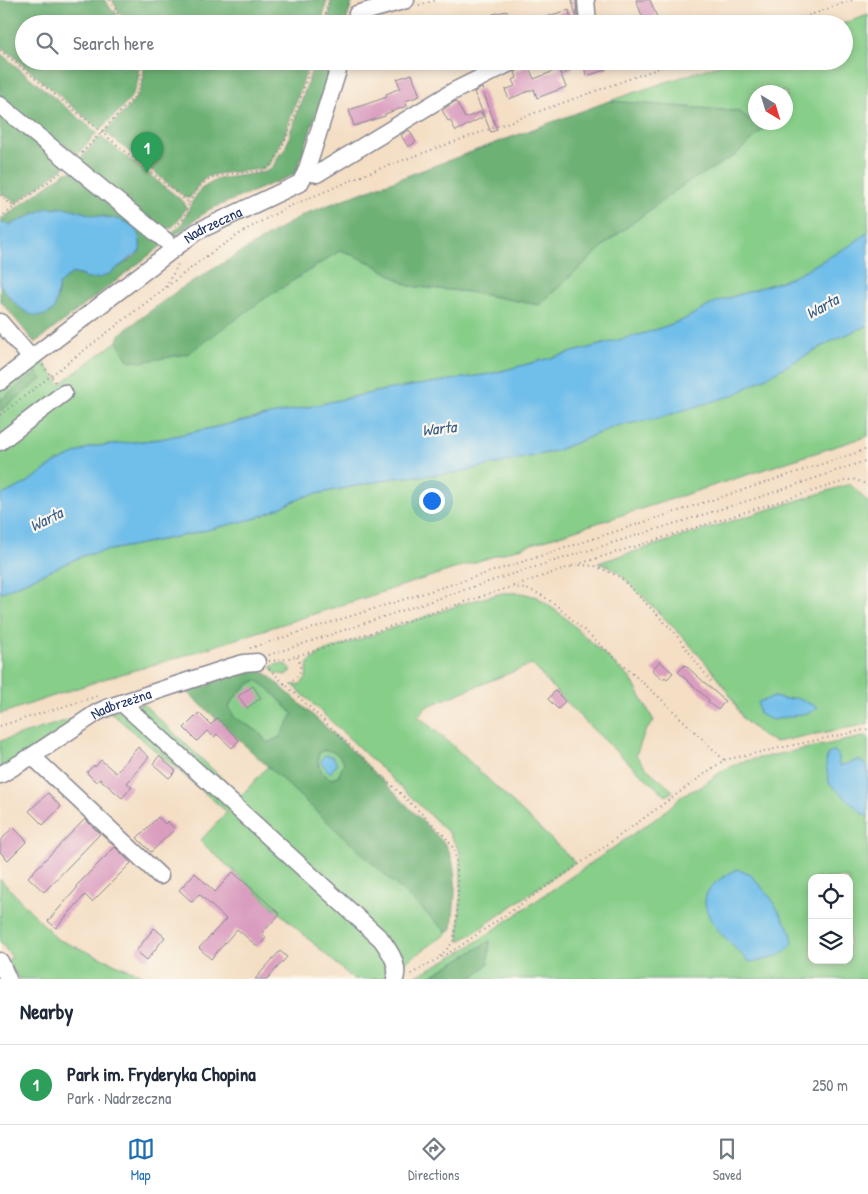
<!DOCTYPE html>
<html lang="en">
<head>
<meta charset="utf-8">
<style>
  :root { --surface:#fff; --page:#f6f6f7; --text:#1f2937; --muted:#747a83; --line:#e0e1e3; --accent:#1f6fb2 }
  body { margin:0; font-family:"Patrick Hand",sans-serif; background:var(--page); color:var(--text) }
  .controls { position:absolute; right:15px; bottom:15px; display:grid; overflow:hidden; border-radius:10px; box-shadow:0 2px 8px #0003 }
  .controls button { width:45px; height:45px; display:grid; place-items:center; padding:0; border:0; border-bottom:1px solid var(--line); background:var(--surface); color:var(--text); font:25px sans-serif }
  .compass { position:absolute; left:748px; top:85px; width:45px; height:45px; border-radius:50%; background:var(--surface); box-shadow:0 2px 8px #0003; rotate:142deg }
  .you { position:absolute; left:431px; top:500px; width:18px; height:18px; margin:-12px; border:4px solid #fff; border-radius:50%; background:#1a73e8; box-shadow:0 0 0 8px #1a73e833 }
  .badge { display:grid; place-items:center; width:32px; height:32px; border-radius:50%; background:var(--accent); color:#fff; font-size:16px; font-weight:700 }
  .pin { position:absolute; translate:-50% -41px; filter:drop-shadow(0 1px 2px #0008) }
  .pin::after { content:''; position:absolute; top:26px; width:18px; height:15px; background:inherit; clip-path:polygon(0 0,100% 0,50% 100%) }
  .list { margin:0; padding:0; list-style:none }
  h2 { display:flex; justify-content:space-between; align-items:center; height:65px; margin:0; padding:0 20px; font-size:21px }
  h2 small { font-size:16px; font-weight:400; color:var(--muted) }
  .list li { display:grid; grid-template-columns:32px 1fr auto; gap:15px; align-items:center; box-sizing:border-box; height:80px; padding:0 20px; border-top:1px solid var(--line) }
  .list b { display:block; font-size:19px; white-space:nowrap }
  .list p { margin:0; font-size:16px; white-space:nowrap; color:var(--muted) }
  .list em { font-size:16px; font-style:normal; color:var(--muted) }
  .icon { flex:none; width:28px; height:28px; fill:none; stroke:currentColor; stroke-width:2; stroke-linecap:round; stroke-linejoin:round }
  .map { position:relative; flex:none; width:868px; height:979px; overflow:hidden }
  .search { position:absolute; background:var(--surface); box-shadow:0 2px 8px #0003; left:15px; right:15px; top:15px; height:55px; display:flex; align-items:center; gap:12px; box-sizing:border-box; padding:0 18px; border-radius:28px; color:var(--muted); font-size:19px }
  .sheet { height:145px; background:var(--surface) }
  nav { display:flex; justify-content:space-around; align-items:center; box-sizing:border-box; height:70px; border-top:1px solid var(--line); background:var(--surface); font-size:14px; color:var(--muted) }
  nav a { display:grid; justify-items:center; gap:2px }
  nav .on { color:var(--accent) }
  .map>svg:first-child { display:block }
  .green { fill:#87ce89; stroke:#517e74; fill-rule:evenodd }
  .forest { fill:#6db175; stroke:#44706a; fill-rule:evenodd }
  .water { fill:#6fbeea; stroke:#4576a4 }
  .building { fill:#da9dbf }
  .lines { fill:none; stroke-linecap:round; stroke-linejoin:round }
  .minor-casing { stroke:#888691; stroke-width:19 }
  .path { stroke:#888691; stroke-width:2; stroke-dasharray:1 4; stroke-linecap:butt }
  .minor { stroke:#fff; stroke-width:16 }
  .labels { text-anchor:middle; stroke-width:4.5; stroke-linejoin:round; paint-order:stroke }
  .street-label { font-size:15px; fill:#1b2f5e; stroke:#fbf7ec }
  .water-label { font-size:16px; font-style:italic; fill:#345a88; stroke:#fbf7ec }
</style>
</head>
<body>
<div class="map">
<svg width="868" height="979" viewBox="0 0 868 979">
  <rect width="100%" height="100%" fill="#fbf7ec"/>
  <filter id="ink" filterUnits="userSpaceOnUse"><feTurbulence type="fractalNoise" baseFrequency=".02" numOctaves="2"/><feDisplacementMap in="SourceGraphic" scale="10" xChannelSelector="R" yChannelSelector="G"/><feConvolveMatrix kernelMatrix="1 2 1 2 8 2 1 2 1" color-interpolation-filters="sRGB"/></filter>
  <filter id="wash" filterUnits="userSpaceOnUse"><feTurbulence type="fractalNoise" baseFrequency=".0096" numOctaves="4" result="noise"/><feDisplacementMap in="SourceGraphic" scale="20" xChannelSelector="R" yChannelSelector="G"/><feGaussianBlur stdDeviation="1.12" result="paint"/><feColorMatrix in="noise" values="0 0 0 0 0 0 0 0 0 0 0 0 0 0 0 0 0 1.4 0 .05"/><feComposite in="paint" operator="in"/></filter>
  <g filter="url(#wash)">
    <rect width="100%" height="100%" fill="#f4dec4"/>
    <g class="green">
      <path d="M868,15V232L851,245L791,278L716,302L683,320L649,332L490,374L385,390L161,439L90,447L55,463L25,484L0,496V388L40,358L61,385L63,382L117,341L128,360L264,299L341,250L371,263L409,286L469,292L539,305L610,240L683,185L734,156L738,111L609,101L730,61H844V24H842ZM756,92H786V122H756Z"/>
      <polygon points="868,325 868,436 180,657 104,679 0,714 0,593 85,555 186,535 257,518 306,496 395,478 455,473 556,451 616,426 655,419"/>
      <path d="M850,484L868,502V724L775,742L764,737L743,719L731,697L712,670L684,638L618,572L609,566L598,563ZM774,697L785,699L800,715L786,716L772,720Z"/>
      <path d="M502,593H522L537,597L562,615L631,679L654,721L645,732L636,755L645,767L673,791L666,796C619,755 572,712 532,664L428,706L418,716L451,744L575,862L472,934L459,941L461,881L460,852L449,833L293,685L301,684L306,678L308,663L320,653L465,603Z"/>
      <path d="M278,664C284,664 288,664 291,669V672L285,675L275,673L272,669V666Z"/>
      <path d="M257,680L268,688L293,714L280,737L267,743L259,732L234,717L229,706C237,694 244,686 257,680Z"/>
      <polygon points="142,703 241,796 268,766 448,933 381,979 353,979 200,841 227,812 110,712 137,707"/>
      <polygon points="85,715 0,770 0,741"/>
      <path d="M868,736V979H471L488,964L490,941L426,979H411L466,949L661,815L684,794L699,788L722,771L740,762ZM812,878H849V960H812Z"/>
      <path d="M325,750C334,751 340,755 344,763L339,775L332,779C321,775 316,764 319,753Z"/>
      <polygon points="0,879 57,939 151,979 115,979 113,977 110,979 19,979 7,961 12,957 0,942"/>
    </g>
    <g class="forest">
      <path d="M0,0H105L113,12L115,11L121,24H24V61H137C145,92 121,108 102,128L99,129L16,59V58L0,46Z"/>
      <polygon points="112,0 327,0 321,24 126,24"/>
      <polygon points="331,0 353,0 345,24 328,24"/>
      <polygon points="0,53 97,133 74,158 0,99"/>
      <path d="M142,61H310L285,134L270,164L262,169L217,174L207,177L199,184L190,198H186L105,132C123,112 151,92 142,61Z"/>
      <path d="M315,61H333L297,171L293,175L208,210L35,343L0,300V285L18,306L57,299L59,283L72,273C93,282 110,273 127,262C131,259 137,256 139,252C143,246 139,239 137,233L110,217L93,215L68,208L60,207L34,213L27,218L15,223L9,225L4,223L0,224V220L66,172L73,171L161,243L182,224L192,202L201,189L218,179L265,172L273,167L281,152L283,153L290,137L289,136Z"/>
      <polygon points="609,101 738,111 764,129 734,156 683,185 610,240 539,305 469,292 409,286 371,263 341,250 264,299 187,354 141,362 128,360 117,341 121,333 177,291 304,214"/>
      <polygon points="0,111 66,166 16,203 0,192"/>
      <path d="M100,136L184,202L186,207C181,217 175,230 162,230L78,161Z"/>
      <polygon points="37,372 42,379 0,411 0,400"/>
      <path d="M251,668L267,674L359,757L444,843C461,866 454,901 452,928L448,933L184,689L202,683L206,687L211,685V681ZM257,680L268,688L293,714L280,737L267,743L259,732L234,717L229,706C237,694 244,686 257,680ZM325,750C334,751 340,755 344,763L339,775L332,779C321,775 316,764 319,753Z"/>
      <polygon points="490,941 488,964 471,979 426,979"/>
    </g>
    <g class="water">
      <path d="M49,207L54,209C67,205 80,212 92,215C115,220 143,217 140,251L109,274L99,278L85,279L83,276L72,273L59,284L54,310C50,312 45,316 40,316C23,316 9,297 0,285V224L6,222L9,225L15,223Z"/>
      <polygon points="868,232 868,325 832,341 734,395 655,419 616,426 556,451 455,473 395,478 306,496 257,518 186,535 85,555 0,593 0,496 25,484 55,463 90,447 161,439 385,390 490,374 649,332 683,320 716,302 791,278 851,245"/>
      <polygon points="774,697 785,699 796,698 818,707 812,712 772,720 759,714 758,702"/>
      <path d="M835,751L839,757V766L859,760L868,767V818L828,782C829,772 823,765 828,754Z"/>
      <polygon points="327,755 333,757 337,764 330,773 322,764 321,760 324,756"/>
      <path d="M737,869L751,875L771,898L791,932L793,943C783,958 766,960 749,962C734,946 696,916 707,893C712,882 728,875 737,869Z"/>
    </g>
    <g id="blocks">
      <g class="building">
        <polygon points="572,0 576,0 577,16 576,17"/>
        <polygon points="636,0 650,0 657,17 644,21"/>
        <polygon points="569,10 572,24 550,24 548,16"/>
        <polygon points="507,11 510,24 496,24 493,14"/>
        <polygon points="556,61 570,61 573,69 561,75 559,70 566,87 537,98 534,89 509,99 505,90 515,86 512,80 517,78 515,72 528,65 534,79 559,69"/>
        <polygon points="602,61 605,61 607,69 587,76 584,68"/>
        <polygon points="412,74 420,96 405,101 407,106 385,114 385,116 354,126 349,110 387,97 386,94 400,88 397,79"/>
        <polygon points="482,88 497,130 491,132 474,92"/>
        <polygon points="456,101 465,118 481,112 483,117 456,131 450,120 448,121 442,110"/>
        <polygon points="409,130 416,142 408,147 401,135"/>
        <polygon points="660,661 673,673 667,679 665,677 663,679 652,670"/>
        <polygon points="685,665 725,701 718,710 708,702 709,700 678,672"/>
        <polygon points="253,686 261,698 247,708 238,696"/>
        <polygon points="555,691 565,701 558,709 548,699"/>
        <polygon points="199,713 211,725 217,718 239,740 232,748 217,734 214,737 207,731 197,741 184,728"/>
        <polygon points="138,747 149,757 127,783 132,787 122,798 100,779 96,782 88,774 87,772 94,765 95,767 101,760 116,773"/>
        <polygon points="159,756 176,771 169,778 153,764"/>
        <polygon points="48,793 61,807 43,825 29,811"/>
        <polygon points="158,817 165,824 167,821 175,829 151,852 137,838"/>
        <polygon points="85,819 100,834 44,892 28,877"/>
        <polygon points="13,827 27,841 8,860 0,852 0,841"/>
        <polygon points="115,847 131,863 92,902 85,895 56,928 48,921 77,888 76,886"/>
        <polygon points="233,872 280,914 262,933 266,938 258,947 237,929 211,959 199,948 226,919 199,894 192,902 179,890 195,873 215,892"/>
        <polygon points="154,928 165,937 147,960 136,951"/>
        <polygon points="280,951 287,957 267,979 255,979"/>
      </g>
    </g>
  </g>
  <g filter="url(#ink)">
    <use href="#blocks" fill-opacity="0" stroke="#888691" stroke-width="1"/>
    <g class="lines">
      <g class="minor-casing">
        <g id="minor">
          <polyline points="586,0 588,24"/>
          <polyline points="354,24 357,14 406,0"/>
          <polyline points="0,105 166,241"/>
          <polyline points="306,172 317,174 452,92 514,61"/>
          <polyline points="0,322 31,358"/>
          <path id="s1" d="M0,382L196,232L300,183L306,172L341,61"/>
          <polyline points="0,442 64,393"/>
          <path d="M122,703L381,939C389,950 400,965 395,979"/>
          <polyline points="32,756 160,876"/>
          <path id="s2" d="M0,775L32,756L98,712L109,707L230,667L244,663L257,662"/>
          <polyline points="0,961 8,979"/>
        </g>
      </g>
      <g class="path">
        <polyline points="110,0 124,24"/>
        <polyline points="419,5 436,0"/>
        <polyline points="324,24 329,0"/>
        <polyline points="785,24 852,0"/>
        <polyline points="0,50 189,203 183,219 173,230"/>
        <path d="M82,153L134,97C141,85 143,75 139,61"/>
        <polyline points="0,195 14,207 60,173"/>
        <path d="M189,203C193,197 196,191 200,186C216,171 244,174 265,170C285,158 304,85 312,61"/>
        <polyline points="0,218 14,207"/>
        <polyline points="165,287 177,267 178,263"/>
        <polyline points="43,365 56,383"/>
        <polyline points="0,415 208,255 247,229 288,207 376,170 679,61"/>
        <polyline points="580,565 595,566 620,577 674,632 712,683"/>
        <polyline points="572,566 845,481 853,479 868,485"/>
        <polyline points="513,586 573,566"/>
        <polyline points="250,648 522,562 868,449"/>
        <polyline points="269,655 506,576 763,496 868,460"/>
        <path d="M269,661L282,660L327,647L511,587C533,589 539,593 556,605L661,699L724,760"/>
        <path d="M269,669L422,814C433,825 446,835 453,848C460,860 458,928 453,941C450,947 443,953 438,958"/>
        <path d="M284,684C301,678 303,671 297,656"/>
        <polyline points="0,726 98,696"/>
        <polyline points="411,974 459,947 604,847 724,760 868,729"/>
      </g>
      <use href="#minor" class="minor"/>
    </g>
  </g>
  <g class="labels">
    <g class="street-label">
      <text dy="5" stroke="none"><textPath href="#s1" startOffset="265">Nadrzeczna</textPath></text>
      <text dy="5" stroke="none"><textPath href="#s2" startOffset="141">Nadbrzeżna</textPath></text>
    </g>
    <g class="water-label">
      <text transform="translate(822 306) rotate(-29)" y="6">Warta</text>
      <text transform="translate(439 428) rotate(-7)" y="6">Warta</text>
      <text transform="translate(46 519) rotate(-27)" y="6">Warta</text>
    </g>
  </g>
</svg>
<div class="controls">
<button><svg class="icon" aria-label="locate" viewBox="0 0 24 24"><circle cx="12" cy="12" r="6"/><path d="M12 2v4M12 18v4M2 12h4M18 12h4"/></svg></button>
<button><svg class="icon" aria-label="layers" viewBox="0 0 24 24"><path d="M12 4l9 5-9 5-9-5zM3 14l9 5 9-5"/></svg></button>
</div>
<svg class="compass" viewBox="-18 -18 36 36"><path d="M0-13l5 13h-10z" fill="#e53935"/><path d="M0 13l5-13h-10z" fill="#747a83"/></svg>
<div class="you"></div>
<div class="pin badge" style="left:147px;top:173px;background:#2e9e5b">1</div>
<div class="search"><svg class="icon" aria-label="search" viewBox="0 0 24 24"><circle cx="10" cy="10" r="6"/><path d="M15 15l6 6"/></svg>Search here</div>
</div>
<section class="sheet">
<h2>Nearby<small></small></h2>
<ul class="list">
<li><span class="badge" style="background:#2e9e5b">1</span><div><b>Park im. Fryderyka Chopina</b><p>Park · Nadrzeczna</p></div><em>250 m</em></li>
</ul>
</section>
<nav>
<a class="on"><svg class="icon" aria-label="map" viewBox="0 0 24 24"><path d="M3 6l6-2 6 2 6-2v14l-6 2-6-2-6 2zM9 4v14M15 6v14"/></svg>Map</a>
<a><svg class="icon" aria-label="directions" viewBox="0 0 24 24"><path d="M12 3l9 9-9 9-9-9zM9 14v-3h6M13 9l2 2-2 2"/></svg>Directions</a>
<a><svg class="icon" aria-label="saved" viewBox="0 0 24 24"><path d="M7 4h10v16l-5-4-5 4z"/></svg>Saved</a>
</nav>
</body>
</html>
